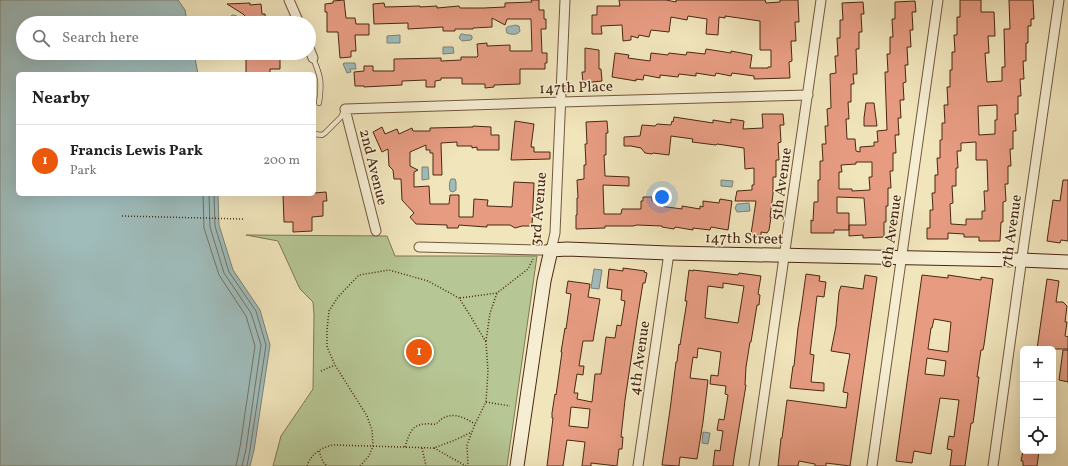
<!DOCTYPE html>
<html lang="en">
<head>
<meta charset="utf-8">
<style>
  :root { --surface:#fff; --page:#f6f6f6; --text:#222; --muted:#767676; --line:#e0e0e0; --accent:#ea580c }
  body { margin:0; font-family:Vollkorn,serif; background:var(--page); color:var(--text) }
  .controls { position:absolute; right:12px; bottom:12px; display:grid; overflow:hidden; border-radius:6px; box-shadow:0 4px 16px #0002 }
  .controls button { width:36px; height:36px; display:grid; place-items:center; padding:0; border:0; border-bottom:1px solid var(--line); background:var(--surface); color:var(--text); font:20px sans-serif }
  .you { position:absolute; left:662px; top:197px; width:14px; height:14px; margin:-10px; border:3px solid #fff; border-radius:50%; background:#1a73e8; box-shadow:0 0 0 6px #1a73e833 }
  .badge { display:grid; place-items:center; width:26px; height:26px; border-radius:50%; background:var(--accent); color:#fff; font-size:13px; font-weight:700 }
  .pin { position:absolute; translate:-50% -50%; border:2px solid #fff; box-shadow:0 1px 4px #0006 }
  .list { margin:0; padding:0; list-style:none }
  h2 { display:flex; justify-content:space-between; align-items:center; height:52px; margin:0; padding:0 16px; font-size:17px }
  h2 small { font-size:13px; font-weight:400; color:var(--muted) }
  .list li { display:grid; grid-template-columns:26px 1fr auto; gap:12px; align-items:center; box-sizing:border-box; height:72px; padding:0 16px; border-top:1px solid var(--line) }
  .list b { display:block; font-size:15px; white-space:nowrap }
  .list p { margin:0; font-size:13px; white-space:nowrap; color:var(--muted) }
  .list em { font-size:13px; font-style:normal; color:var(--muted) }
  .icon { flex:none; width:22px; height:22px; fill:none; stroke:currentColor; stroke-width:2; stroke-linecap:round; stroke-linejoin:round }
  .map { position:relative; flex:none; width:1068px; height:466px; overflow:hidden }
  .search { position:absolute; background:var(--surface); box-shadow:0 4px 16px #0002; left:16px; top:16px; width:300px; height:44px; display:flex; align-items:center; gap:10px; box-sizing:border-box; padding:0 14px; border-radius:22px; color:var(--muted); font-size:15px }
  .panel { position:absolute; background:var(--surface); box-shadow:0 4px 16px #0002; left:16px; top:72px; width:300px; height:124px; border-radius:6px }
  .map>svg:first-child { display:block }
  .green { fill:#b6c694; stroke:#807753 }
  .water { fill:#9fbcbb; stroke:#7d8177 }
  .lines { fill:none; stroke-linecap:round; stroke-linejoin:round }
  .shore { stroke:#747266; stroke-width:1 }
  .building { fill:#e79c82; stroke:#492812; fill-rule:evenodd }
  .lane-casing { stroke:#73573c; stroke-width:6 }
  .street-casing { stroke:#73573c; stroke-width:11 }
  .secondary-casing { stroke:#492812; stroke-width:15 }
  .path { stroke:#492812; stroke-width:1.5; stroke-dasharray:1 2; stroke-linecap:butt }
  .lane { stroke:#f6eed3; stroke-width:4.5 }
  .street { stroke:#f6eed3; stroke-width:9 }
  .secondary { stroke:#f6eed3; stroke-width:13 }
  .labels { text-anchor:middle; stroke-width:3; stroke-linejoin:round; paint-order:stroke }
  .street-label { font-size:15px; fill:#492812; stroke:#f6eed3 }
</style>
</head>
<body>
<div class="map">
<svg width="1068" height="466" viewBox="0 0 1068 466">
  <rect width="100%" height="100%" fill="#f1e5bc"/>
  <filter id="stains"><feTurbulence type="fractalNoise" baseFrequency=".005" numOctaves="4"/><feColorMatrix values="0 0 0 0 .2 0 0 0 0 .09 0 0 0 0 .02 0 0 0 .5 -.17"/></filter>
  <radialGradient id="worn" r=".72"><stop offset=".6" stop-color="#630" stop-opacity="0"/><stop offset="1" stop-color="#630" stop-opacity=".3"/></radialGradient>
  <polygon class="green" points="246,235 387,236 395,256 537,256 507,466 273,466 281,436 313,389 314,315 313,302 300,289 278,241"/>
  <g class="water">
    <polygon points="0,0 178,0 185,10 187,23 23,23 23,53 194,53 198,74 18,74 18,194 218,194 219,225 233,270 260,310 270,345 254,450 250,466 0,466"/>
    <path d="M232,15C237,15 241,18 241,23H230L229,19Z"/>
    <path d="M515,25L519,26L520,31C518,35 512,35 507,33L506,29C507,25 511,27 515,25Z"/>
    <polygon points="461,34 463,34 466,35 470,35 472,36 472,39 471,40 462,41 459,38"/>
    <polygon points="400,35 400,43 387,43 387,36"/>
    <polygon points="443,47 453,47 454,53 443,54"/>
    <polygon points="344,63 355,63 356,69 350,69 351,72 347,73 343,64"/>
    <polygon points="422,167 428,167 429,179 422,180"/>
    <path d="M451,179H455L456,182V190L453,192L450,191C449,187 449,182 451,179Z"/>
    <polygon points="721,180 733,181 732,187 721,186"/>
    <polygon points="749,203 750,211 737,212 735,208 737,204"/>
    <polygon points="594,269 602,270 599,289 591,288"/>
    <polygon points="703,432 710,433 708,444 702,443"/>
  </g>
  <g class="lines">
    <g class="shore">
      <polyline points="203,194 204,228 219,275 246,316 255,346 240,447 236,466"/>
      <polyline points="209,194 210,227 224,273 251,313 261,345 246,449 242,466"/>
      <polyline points="214,194 215,226 229,272 256,311 266,345 250,450 247,466"/>
    </g>
  </g>
  <g class="building">
    <polygon points="344,0 346,18 355,18 356,24 369,24 369,35 355,35 356,51 351,51 351,57 340,58 338,32 327,32 327,12 325,12 325,4 333,3 333,1"/>
    <polygon points="531,0 539,0 539,10 544,10 544,19 546,19 546,29 541,29 542,53 547,53 547,63 545,63 545,69 520,69 520,84 494,85 494,87 485,88 485,84 462,84 462,78 441,78 441,80 435,81 435,87 426,87 426,80 402,81 402,85 364,87 364,86 355,86 354,72 364,71 364,66 373,66 373,71 394,71 394,59 441,58 441,61 461,60 461,57 477,57 478,56 477,44 487,43 487,46 510,45 510,51 532,51 531,19 507,19 505,25 492,18 492,27 473,28 473,29 455,29 455,31 443,31 443,27 408,29 408,23 374,24 373,4 384,3 385,7 420,6 420,7 437,6 437,8 459,6 460,8 484,8 505,7 505,3 532,2"/>
    <polygon points="619,0 666,0 676,2 676,0 765,0 766,3 780,2 780,0 798,0 799,22 795,22 796,41 791,41 792,61 789,62 790,78 754,79 754,76 732,73 731,76 716,73 715,76 696,73 696,76 679,74 678,77 660,75 660,78 644,75 643,80 636,79 636,81 612,77 615,53 629,55 628,58 650,61 651,53 668,55 669,53 686,55 687,52 705,54 706,49 731,53 731,51 752,55 750,68 768,68 768,67 771,67 771,50 760,50 760,21 725,16 725,18 719,17 718,35 706,34 707,19 688,16 687,20 671,17 669,32 651,30 649,37 639,35 638,38 631,36 631,40 623,41 622,25 601,26 602,34 592,34 592,15 597,15 597,6 620,6"/>
    <path d="M960,0H981V12H994L995,36H988L989,53H985L987,82L1002,81V67H1005L1004,29H1010L1009,0H1033L1034,19H1031V26H1028V43H1026V61H1023L1024,79H1020L1021,96H1018V114H1015L1016,131H1013V149H1010L1011,166H1008V184H1005L1006,201L1003,202V222H1001L1000,241H979V237H964V234L948,233V239H927V228H930V210H933L932,193H935V175H938L937,158H940V140H942V123H945L944,105H948L947,87H950V70H952V52H955L954,35H957V17H960ZM997,105V120H995V134L979,135L978,106ZM976,142V160H987L988,191H984L985,211H982V219H966V225L951,224L950,204L953,203L952,186H956V168H958L957,151H961V143Z"/>
    <path d="M915,1L916,12H912L913,30H910L911,47H907L908,65H905L906,82L903,83L904,100H900L901,118H898L899,135H895L896,153H893V171H890L891,188H888V206H886V222H884V237L863,238V235L849,236V225H866L864,198L837,197V213H849V230H834V233H811V220L813,221L814,202H818V180H820V161H823L822,144H826L825,126H828L827,109L831,108L830,74L836,73L835,56H838L837,38H840V20H843L842,3L863,2L864,14H861L862,32H859V49H856L857,74H853L854,84H851V102H848L849,119H846L847,139H855L856,151L860,152V147L874,146V142H878L877,131L887,130L885,72H888L887,54H890V37H893L892,19H895V2ZM856,162H872V177H869L870,190L852,191V189H839V172H842L841,165L856,164Z"/>
    <polygon points="250,3 250,5 261,4 262,14 265,14 266,23 249,23 246,17 243,14 227,4"/>
    <polygon points="585,48 599,50 599,69 601,69 602,81 583,83 582,72 585,72"/>
    <polygon points="246,53 280,53 280,69 270,69 270,74 246,74"/>
    <polygon points="866,103 874,103 877,126 864,126 864,118"/>
    <polygon points="762,114 783,114 784,125 780,125 781,142 778,143 779,160 776,160 776,177 773,177 773,194 770,217 771,217 769,230 767,233 761,232 761,236 751,234 756,201 735,201 737,191 752,190 752,185 754,185 754,168 745,169 744,148 717,144 716,145 692,142 693,139 671,136 669,155 653,153 652,154 645,153 641,148 631,146 624,146 624,137 640,136 642,125 655,126 657,124 671,125 672,121 673,122 674,117 713,123 713,120 731,123 731,119 744,121 743,129 763,128"/>
    <polygon points="515,121 534,124 531,147 534,147 534,152 550,152 550,159 511,160"/>
    <polygon points="607,121 608,133 606,133 606,155 604,155 605,176 629,177 629,186 603,185 604,214 621,214 622,209 641,209 641,201 643,201 643,197 652,197 652,201 655,201 655,204 660,204 660,206 682,209 682,206 700,209 700,206 703,207 703,201 719,203 720,199 732,201 728,230 711,227 710,230 693,228 693,230 675,227 674,229 662,227 662,226 637,225 633,226 605,226 605,228 576,229 576,215 577,215 577,198 578,198 577,180 584,179 584,165 586,165 585,144 587,144 586,122"/>
    <polygon points="473,126 491,127 491,135 499,135 499,150 477,150 477,147 472,148 472,146 457,146 457,142 441,143 442,175 433,175 433,153 430,153 430,150 426,150 426,145 410,152 410,166 418,170 414,172 414,187 429,186 430,204 449,204 450,195 459,195 459,217 473,217 474,199 488,200 487,206 512,207 514,182 534,183 532,226 522,226 515,228 510,225 487,225 487,227 486,227 459,225 458,228 447,228 447,225 416,224 410,217 414,213 402,200 401,179 394,179 393,170 389,166 388,149 382,152 373,132 382,127 385,134 397,129 399,134 412,128 413,131 430,131 430,128 473,127"/>
    <polygon points="1063,180 1068,180 1068,241 1061,240 1060,243 1047,241 1053,200 1060,201"/>
    <polygon points="326,192 327,201 323,201 323,216 312,217 312,231 293,232 293,222 284,222 283,194 314,194 314,193"/>
    <path d="M623,268L645,271L644,272L647,273L645,283H643L637,320L625,400L621,437H623L622,449H619L617,466L591,463V466H582L585,442L567,440L563,466H547L553,418H552V413L554,400L555,394L556,395L562,352H561L565,328L566,329L571,294L566,293L568,281L590,284L588,297L600,299L593,341H583L579,366H584L583,375L577,374L574,393H578L577,399L592,402L595,374H601L606,337L615,338L617,325L621,326L625,301L621,300L622,290L607,288L609,269L623,271ZM571,407L590,409L588,428L569,426Z"/>
    <path d="M689,270L693,271V270L738,275L739,273L761,276L758,294L760,295L759,305H757L751,342H750L746,367L745,385H746L734,458L733,466H713L715,450L720,451L723,431L717,430L719,419L724,420L728,395L725,394L726,386L710,384L711,375L718,376L721,352L698,348L697,358L693,357L690,378L708,380L703,422L697,459L680,457L679,466L662,465L670,410L676,362H677L679,344L680,345L687,301H685ZM723,283L744,286L738,323L705,318L708,286L723,288Z"/>
    <polygon points="806,274 820,276 819,281 826,282 824,297 817,296 810,354 814,355 811,382 824,383 824,391 790,388 793,366 794,366 798,328 801,310"/>
    <polygon points="865,275 877,277 850,466 826,463 826,466 815,466 815,464 799,461 798,466 778,466 781,438 782,438 787,400 846,408 848,393 843,392 850,354 831,351 836,326 839,292 841,286 863,289"/>
    <path d="M922,275L948,278V275L981,280V277L993,279L984,345L983,350H981L977,377H979L974,416L973,423H971L965,466H950L952,450L947,449L949,436L954,437L959,400L940,398L931,454L914,451L912,463L896,461ZM934,319L951,322L948,352L928,349L931,328H932ZM927,358L946,361L944,376L925,374Z"/>
    <polygon points="1047,279 1059,281 1056,302 1063,302 1067,306 1065,322 1067,322 1065,336 1068,337 1068,349 1037,349"/>
    <polygon points="1063,350 1068,350 1068,382 1059,380"/>
    <polygon points="1023,451 1039,451 1037,466 1023,466 1023,461 1021,461"/>
  </g>
  <g class="lines">
    <g class="lane-casing">
      <g id="lane">
        <path d="M313,58C321,77 322,82 319,103"/>
        <polyline points="314,134 322,135 325,133 341,117 344,111"/>
      </g>
    </g>
    <g class="street-casing">
      <g id="street">
        <polyline points="289,0 299,23"/>
        <polyline points="309,48 313,58"/>
        <polyline points="376,231 345,109 561,102 808,95"/>
        <polyline points="419,247 538,250 551,250 555,233 565,0"/>
        <polyline points="638,466 669,253"/>
        <polyline points="754,466 821,0"/>
        <polyline points="872,466 938,0"/>
        <polyline points="993,466 1024,243 1059,0"/>
      </g>
    </g>
    <g class="secondary-casing">
      <polyline id="secondary" points="517,466 544,281 551,250 567,249 669,253 1021,260 1068,262"/>
    </g>
    <g class="path">
      <polyline points="122,216 243,219"/>
      <polyline points="460,298 497,293 528,269 533,259"/>
      <polyline points="486,341 490,313 497,293"/>
      <polyline points="321,371 335,365"/>
      <polyline points="486,402 510,406"/>
      <path d="M405,447C409,435 411,424 426,424C429,423 433,425 435,424C438,423 440,420 443,418C455,412 465,418 475,424"/>
      <polyline points="422,448 426,466"/>
      <polyline points="434,448 466,466"/>
      <polyline points="319,451 323,462 327,466"/>
      <path d="M307,466C311,454 321,447 334,445L434,448L455,440L472,432"/>
      <polyline points="360,466 369,456 373,446 372,430 367,416 335,365 327,347 327,330 329,311 338,297 359,275 389,270 428,281 459,298 468,312 486,342 488,371 486,402 475,424 467,445 468,466"/>
    </g>
    <use href="#lane" class="lane"/>
    <use href="#street" class="street"/>
    <use href="#secondary" class="secondary"/>
  </g>
  <g class="labels">
    <g class="street-label">
      <text transform="translate(576 87) rotate(-2)" y="5">147th Place</text>
      <text transform="translate(374 167) rotate(76)" y="5">2nd Avenue</text>
      <text transform="translate(781 184) rotate(-82)" y="5">5th Avenue</text>
      <text transform="translate(538 209) rotate(-85)" y="5">3rd Avenue</text>
      <text transform="translate(891 231) rotate(-82)" y="5">6th Avenue</text>
      <text transform="translate(1011 231) rotate(-82)" y="5">7th Avenue</text>
      <text transform="translate(744 238) rotate(1)" y="5">147th Street</text>
      <text transform="translate(639 358) rotate(-82)" y="5">4th Avenue</text>
    </g>
  </g>
  <rect width="100%" height="100%" filter="url(#stains)"/>
  <rect width="100%" height="100%" fill="url(#worn)"/>
</svg>
<div class="controls">
<button>+</button>
<button>−</button>
<button><svg class="icon" aria-label="locate" viewBox="0 0 24 24"><circle cx="12" cy="12" r="6"/><path d="M12 2v4M12 18v4M2 12h4M18 12h4"/></svg></button>
</div>
<div class="you"></div>
<div class="pin badge" style="left:419px;top:352px">1</div>
<div class="search"><svg class="icon" aria-label="search" viewBox="0 0 24 24"><circle cx="10" cy="10" r="6"/><path d="M15 15l6 6"/></svg>Search here</div>
<section class="panel">
<h2>Nearby<small></small></h2>
<ul class="list">
<li><span class="badge">1</span><div><b>Francis Lewis Park</b><p>Park</p></div><em>200 m</em></li>
</ul>
</section>
</div>
</body>
</html>
